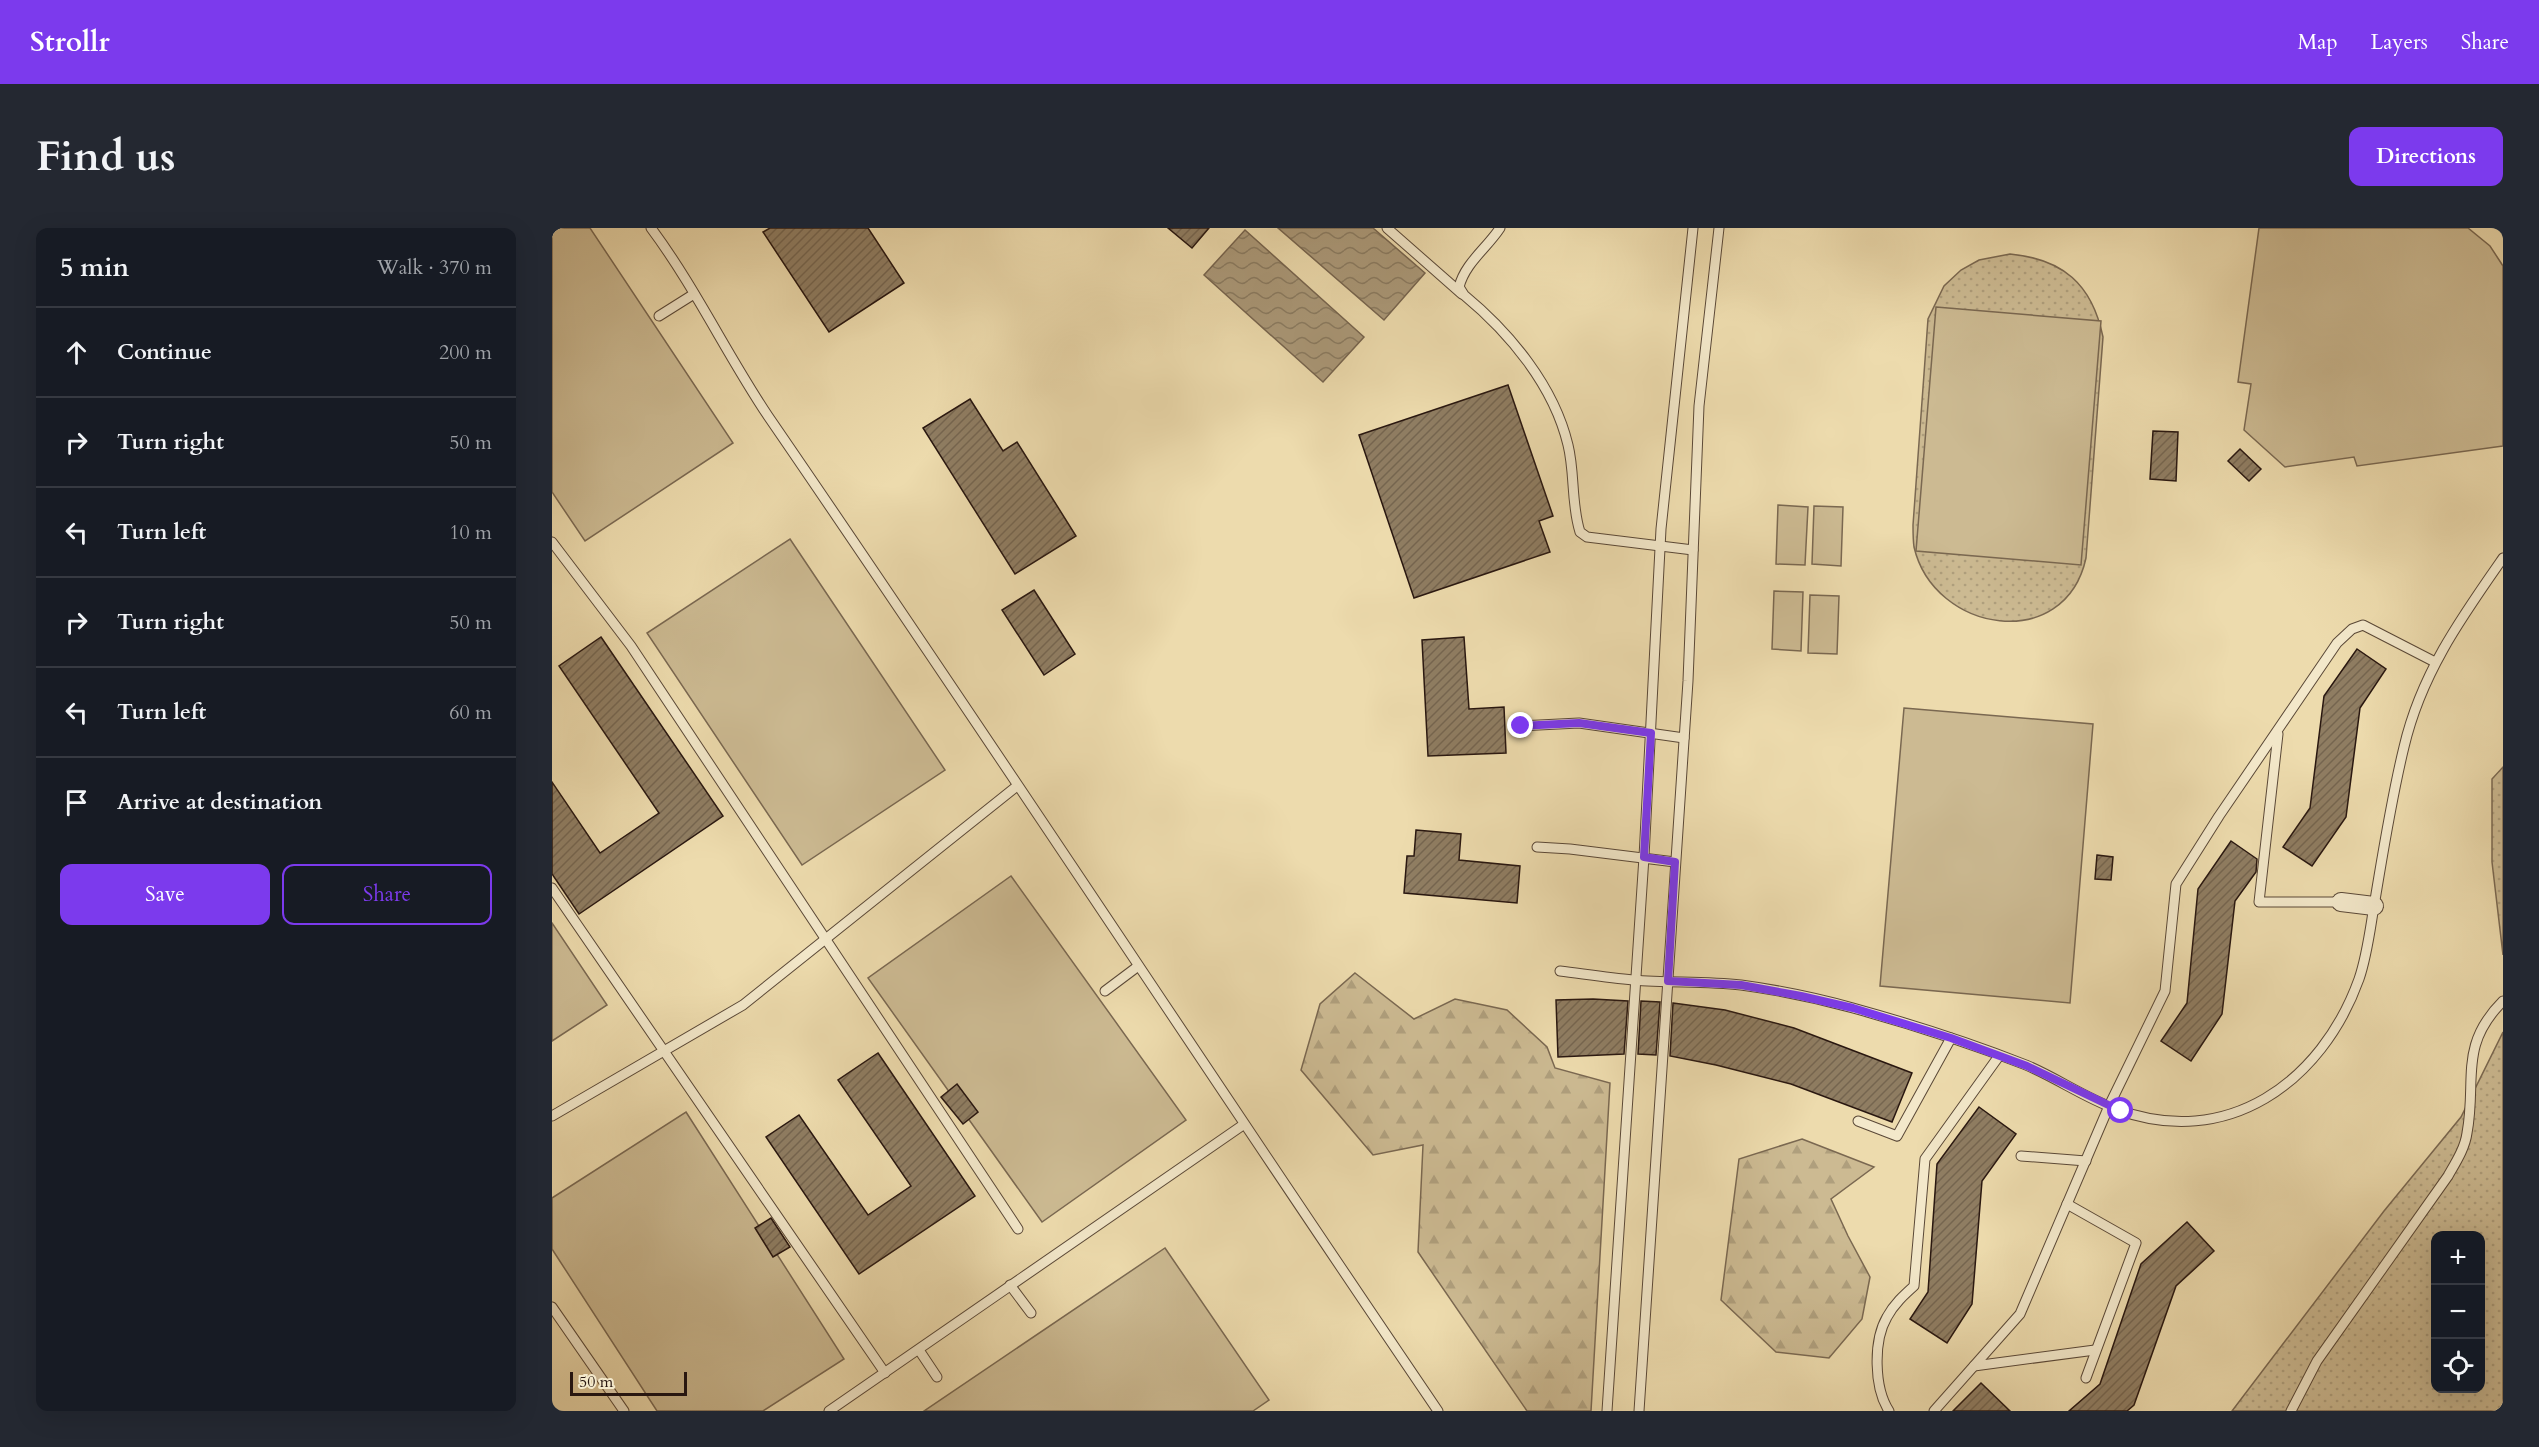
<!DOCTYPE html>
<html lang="en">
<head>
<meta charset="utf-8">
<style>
  :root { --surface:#171b24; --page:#242831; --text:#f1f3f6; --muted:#9ea1a6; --line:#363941; --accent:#7c3aed }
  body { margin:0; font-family:Cardo,serif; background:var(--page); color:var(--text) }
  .controls { position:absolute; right:18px; bottom:18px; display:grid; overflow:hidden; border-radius:12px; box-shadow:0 6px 24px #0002 }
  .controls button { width:54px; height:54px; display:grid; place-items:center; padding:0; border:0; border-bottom:2px solid var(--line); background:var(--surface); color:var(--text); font:30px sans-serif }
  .scale { position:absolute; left:18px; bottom:15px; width:117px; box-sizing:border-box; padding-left:6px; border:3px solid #291710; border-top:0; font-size:16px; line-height:21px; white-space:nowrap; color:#291710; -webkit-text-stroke:4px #f3e8ca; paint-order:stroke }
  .stop { position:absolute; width:18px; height:18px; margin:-14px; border:4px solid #7c3aed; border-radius:50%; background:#fff }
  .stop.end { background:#7c3aed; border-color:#fff; box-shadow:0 2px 6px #0008 }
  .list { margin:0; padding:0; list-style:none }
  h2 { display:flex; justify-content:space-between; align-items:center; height:78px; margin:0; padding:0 24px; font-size:26px }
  h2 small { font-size:20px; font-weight:400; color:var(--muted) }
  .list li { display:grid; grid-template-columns:39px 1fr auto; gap:18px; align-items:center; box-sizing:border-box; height:90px; padding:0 24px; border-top:2px solid var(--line) }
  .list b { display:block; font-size:22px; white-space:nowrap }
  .list em { font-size:20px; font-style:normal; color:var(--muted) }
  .actions { display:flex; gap:12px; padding:18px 24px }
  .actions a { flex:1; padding:14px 0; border:2px solid var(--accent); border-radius:12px; text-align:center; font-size:21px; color:var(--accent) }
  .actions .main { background:var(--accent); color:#fff }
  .icon { flex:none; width:33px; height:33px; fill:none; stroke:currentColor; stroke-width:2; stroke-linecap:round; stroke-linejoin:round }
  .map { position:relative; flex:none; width:1951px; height:1183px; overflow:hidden; border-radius:12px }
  header { display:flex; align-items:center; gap:36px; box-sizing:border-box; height:84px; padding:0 30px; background:var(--accent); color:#fff }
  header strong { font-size:28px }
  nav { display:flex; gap:33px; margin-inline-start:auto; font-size:21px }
  .intro { display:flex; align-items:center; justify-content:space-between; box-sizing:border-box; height:144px; padding:0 36px }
  h1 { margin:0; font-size:42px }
  .button { padding:15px 27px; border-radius:12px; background:var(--accent); color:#fff; font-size:21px; font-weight:700 }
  main { display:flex; gap:36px; padding:0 36px }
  aside { flex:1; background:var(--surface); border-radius:12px; box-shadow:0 6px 24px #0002 }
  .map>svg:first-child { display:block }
  .grass { fill:url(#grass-dots); stroke:#7a6851; stroke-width:1.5; fill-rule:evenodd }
  .forest { fill:url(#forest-firs); stroke:#7a6851; stroke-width:1.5 }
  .garden { fill:#ccba92; stroke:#7a6851; stroke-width:1.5 }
  .water { fill:url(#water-waves); stroke:#76644e; stroke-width:1.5 }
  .building { fill:url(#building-hatch); stroke:#291710; stroke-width:1.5 }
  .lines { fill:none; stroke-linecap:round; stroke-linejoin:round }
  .lane-casing { stroke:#5a4837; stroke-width:11 }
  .street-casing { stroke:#5a4837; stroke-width:20 }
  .lane { stroke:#f3e8ca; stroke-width:9 }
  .street { stroke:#f3e8ca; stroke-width:18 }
  .route { stroke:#7c3aed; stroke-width:8 }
</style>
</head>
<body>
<header>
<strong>Strollr</strong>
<nav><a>Map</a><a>Layers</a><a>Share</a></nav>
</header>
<div class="intro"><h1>Find us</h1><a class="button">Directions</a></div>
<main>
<aside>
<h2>5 min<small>Walk · 370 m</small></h2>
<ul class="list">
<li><svg class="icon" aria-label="ahead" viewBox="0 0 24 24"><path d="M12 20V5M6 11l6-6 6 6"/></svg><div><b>Continue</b></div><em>200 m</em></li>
<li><svg class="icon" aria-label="right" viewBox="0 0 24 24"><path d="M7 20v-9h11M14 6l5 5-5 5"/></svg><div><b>Turn right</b></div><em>50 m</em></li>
<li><svg class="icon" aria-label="left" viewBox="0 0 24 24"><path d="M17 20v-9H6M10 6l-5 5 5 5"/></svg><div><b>Turn left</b></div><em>10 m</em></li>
<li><svg class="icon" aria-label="right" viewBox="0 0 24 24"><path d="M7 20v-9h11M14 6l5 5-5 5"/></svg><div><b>Turn right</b></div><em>50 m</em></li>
<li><svg class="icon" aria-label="left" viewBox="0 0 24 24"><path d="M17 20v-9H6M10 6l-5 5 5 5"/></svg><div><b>Turn left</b></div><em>60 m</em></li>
<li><svg class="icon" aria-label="arrive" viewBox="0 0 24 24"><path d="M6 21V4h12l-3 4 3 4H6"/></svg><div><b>Arrive at destination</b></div></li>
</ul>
<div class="actions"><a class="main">Save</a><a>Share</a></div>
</aside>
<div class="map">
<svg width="1951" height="1183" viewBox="0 0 1951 1183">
  <defs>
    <pattern id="grass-dots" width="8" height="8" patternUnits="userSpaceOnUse" patternTransform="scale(1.5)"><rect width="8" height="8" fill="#ccba92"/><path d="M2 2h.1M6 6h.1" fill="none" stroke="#af9f7d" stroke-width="1.8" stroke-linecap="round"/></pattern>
    <pattern id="forest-firs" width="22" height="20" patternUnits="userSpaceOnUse" patternTransform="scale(1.5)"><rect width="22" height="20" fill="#ccba92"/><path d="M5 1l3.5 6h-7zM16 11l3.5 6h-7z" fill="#af9f7d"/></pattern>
    <pattern id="water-waves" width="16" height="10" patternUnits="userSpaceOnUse" patternTransform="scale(1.5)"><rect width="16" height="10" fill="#aa9878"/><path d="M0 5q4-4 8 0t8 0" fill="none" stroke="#8a7b61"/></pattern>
    <pattern id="building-hatch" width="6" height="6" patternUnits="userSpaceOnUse" patternTransform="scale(1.5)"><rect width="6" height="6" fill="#8f7d62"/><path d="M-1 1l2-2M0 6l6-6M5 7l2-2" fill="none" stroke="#75654f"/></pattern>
  </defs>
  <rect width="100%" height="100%" fill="#eddbad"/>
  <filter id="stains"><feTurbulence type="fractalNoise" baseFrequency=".00333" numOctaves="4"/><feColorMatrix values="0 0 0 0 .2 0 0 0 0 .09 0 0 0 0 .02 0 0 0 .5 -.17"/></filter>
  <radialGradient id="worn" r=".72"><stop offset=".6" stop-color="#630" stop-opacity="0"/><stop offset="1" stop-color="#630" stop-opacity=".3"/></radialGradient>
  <g class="grass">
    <path d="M1458,26C1511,31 1540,56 1551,109L1534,330C1513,426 1382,405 1362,319C1361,312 1361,304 1361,297L1376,91L1392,58L1409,42L1427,32Z"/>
    <polygon points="1951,539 1951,727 1940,634 1940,551"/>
    <path d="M1951,804V1183H1680L1832,983L1909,889ZM1884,1008H1928V1160H1884Z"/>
  </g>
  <g class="forest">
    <polygon points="803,745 862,791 903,771 955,782 995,819 1003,840 1058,855 1039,1183 975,1183 866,1024 871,917 821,927 749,842 768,776"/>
    <polygon points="1250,911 1322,939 1279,971 1296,1008 1318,1049 1310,1091 1277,1130 1224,1124 1169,1072 1187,931"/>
  </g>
  <g class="garden">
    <polygon points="0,0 38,0 181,215 33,313 0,264"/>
    <polygon points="1707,0 1916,0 1938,18 1951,38 1951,218 1805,238 1802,229 1733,239 1692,202 1699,156 1686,154"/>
    <polygon points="1384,79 1549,93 1529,337 1364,323"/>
    <polygon points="1226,277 1256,279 1253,337 1224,336"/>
    <polygon points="1262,278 1291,279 1289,338 1260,336"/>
    <polygon points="238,311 393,542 250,637 95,405"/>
    <polygon points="1222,363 1251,364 1249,423 1220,421"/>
    <polygon points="1258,367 1287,368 1285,426 1256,425"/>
    <polygon points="1352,480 1541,496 1518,775 1328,758"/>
    <polygon points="459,648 634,892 490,994 316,750"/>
    <polygon points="0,695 55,777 0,813"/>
    <polygon points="134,884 292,1131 211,1183 105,1183 0,1021 0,970"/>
    <polygon points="613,1020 717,1172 701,1183 372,1183"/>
  </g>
  <g class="water">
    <polygon points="726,0 821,0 873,45 832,92"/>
    <polygon points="693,2 812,109 771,154 652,47"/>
  </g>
  <g class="building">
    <polygon points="218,0 316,0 352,55 277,104 211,4"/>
    <polygon points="616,0 657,0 640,20"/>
    <polygon points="956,157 1001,288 987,293 998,324 862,370 807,207"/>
    <polygon points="418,171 451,223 465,214 524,308 463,346 371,200"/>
    <polygon points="1601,203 1626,204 1624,253 1598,251"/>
    <polygon points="1688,221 1709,241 1697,253 1676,233"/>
    <polygon points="482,362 523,426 492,447 450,382"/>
    <polygon points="49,409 171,588 27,686 0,646 0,554 48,625 107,585 7,438"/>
    <polygon points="912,409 917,481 952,479 954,525 876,528 870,412"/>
    <polygon points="1805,421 1834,441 1808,480 1794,589 1760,638 1731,619 1758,580 1772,468"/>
    <polygon points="864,602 909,606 907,632 968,638 965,675 852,665 855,628 862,628"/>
    <polygon points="1679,613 1705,631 1704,644 1683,673 1670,786 1639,833 1609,813 1635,775 1646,661"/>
    <polygon points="1545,627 1561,629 1559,652 1543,651"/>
    <polygon points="1041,771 1076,773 1072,826 1006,829 1004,772"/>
    <polygon points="1089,773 1108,774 1104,827 1086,826"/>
    <polygon points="1121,775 1173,782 1242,800 1360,845 1340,894 1239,856 1164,837 1118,828"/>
    <polygon points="326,825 423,968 307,1046 214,909 247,887 316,987 359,958 286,852"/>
    <polygon points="405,856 426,884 411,896 389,869"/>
    <polygon points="1427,879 1464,906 1430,953 1420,1076 1395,1115 1358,1091 1376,1064 1385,936"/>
    <polygon points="219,990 238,1019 221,1029 203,1000"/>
    <polygon points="1635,994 1662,1023 1624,1058 1582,1177 1575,1183 1517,1183 1548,1156 1589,1036"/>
    <polygon points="1429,1155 1458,1183 1401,1183"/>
  </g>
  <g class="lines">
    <g class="lane-casing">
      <g id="lane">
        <path d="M99,0C143,59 175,127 216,188C442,517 661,852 886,1183"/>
        <polyline points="835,0 910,66"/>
        <path d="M948,0C935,20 913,35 907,59L912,67C958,105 1002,158 1016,217C1023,245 1019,276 1028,304L1035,309L1141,322"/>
        <polyline points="107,88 142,66"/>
        <polyline points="0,314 79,418 466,1001"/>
        <polyline points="969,498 1027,495 1132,510"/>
        <polyline points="1726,506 1707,674 1789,674"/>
        <polyline points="985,619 1018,621 1123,634"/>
        <polyline points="0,660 333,1145"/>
        <path d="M1008,743C1032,746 1057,750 1081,752C1117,755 1153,753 1189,757C1226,762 1265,770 1301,780C1359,796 1418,815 1474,837C1505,850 1533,870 1564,881C1675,923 1770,854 1807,751C1815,728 1818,702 1822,678C1831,625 1839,572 1852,519C1869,446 1909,390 1951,330"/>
        <polyline points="553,763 585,739"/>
        <polyline points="0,888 191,777 465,558"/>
        <polyline points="1306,893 1345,908 1399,810"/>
        <polyline points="1469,928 1534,933"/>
        <polyline points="1515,976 1584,1015 1534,1150"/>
        <polyline points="458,1057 479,1085"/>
        <polyline points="0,1079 72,1183"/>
        <polyline points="367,1122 385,1149"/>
        <polyline points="1422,1138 1543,1122"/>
        <polyline points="277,1183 691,897"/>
        <polyline points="1055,1183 1092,629 1109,301 1141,0"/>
        <polyline points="1087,1183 1136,453 1147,178 1167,0"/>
        <path d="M1337,1183C1322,1160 1321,1113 1335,1089C1342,1076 1352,1067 1362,1058L1373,931L1447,828"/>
        <polyline points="1382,1183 1468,1086 1557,878 1613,763 1624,656 1667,588 1785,415 1800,401 1811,397 1883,434"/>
        <path d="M1739,1183L1765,1133L1896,948C1904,934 1913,920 1915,905C1925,852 1906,818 1951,773"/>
      </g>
    </g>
    <g class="street-casing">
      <polyline id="street" points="1789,674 1822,678"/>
    </g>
    <use href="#lane" class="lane"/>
    <use href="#street" class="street"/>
  </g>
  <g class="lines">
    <polyline class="route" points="969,498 1027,495 1099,505 1092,629 1123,634 1116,753 1189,757 1249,768 1301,780 1399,810 1475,838 1569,883"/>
  </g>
  <rect width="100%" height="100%" filter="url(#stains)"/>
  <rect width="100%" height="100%" fill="url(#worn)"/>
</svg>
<div class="controls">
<button>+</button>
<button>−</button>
<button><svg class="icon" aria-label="locate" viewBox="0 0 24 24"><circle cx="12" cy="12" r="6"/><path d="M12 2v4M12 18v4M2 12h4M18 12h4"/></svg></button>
</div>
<div class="scale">50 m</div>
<div class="stop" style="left:1569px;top:883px"></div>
<div class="stop end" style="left:969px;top:498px"></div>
</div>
</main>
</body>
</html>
